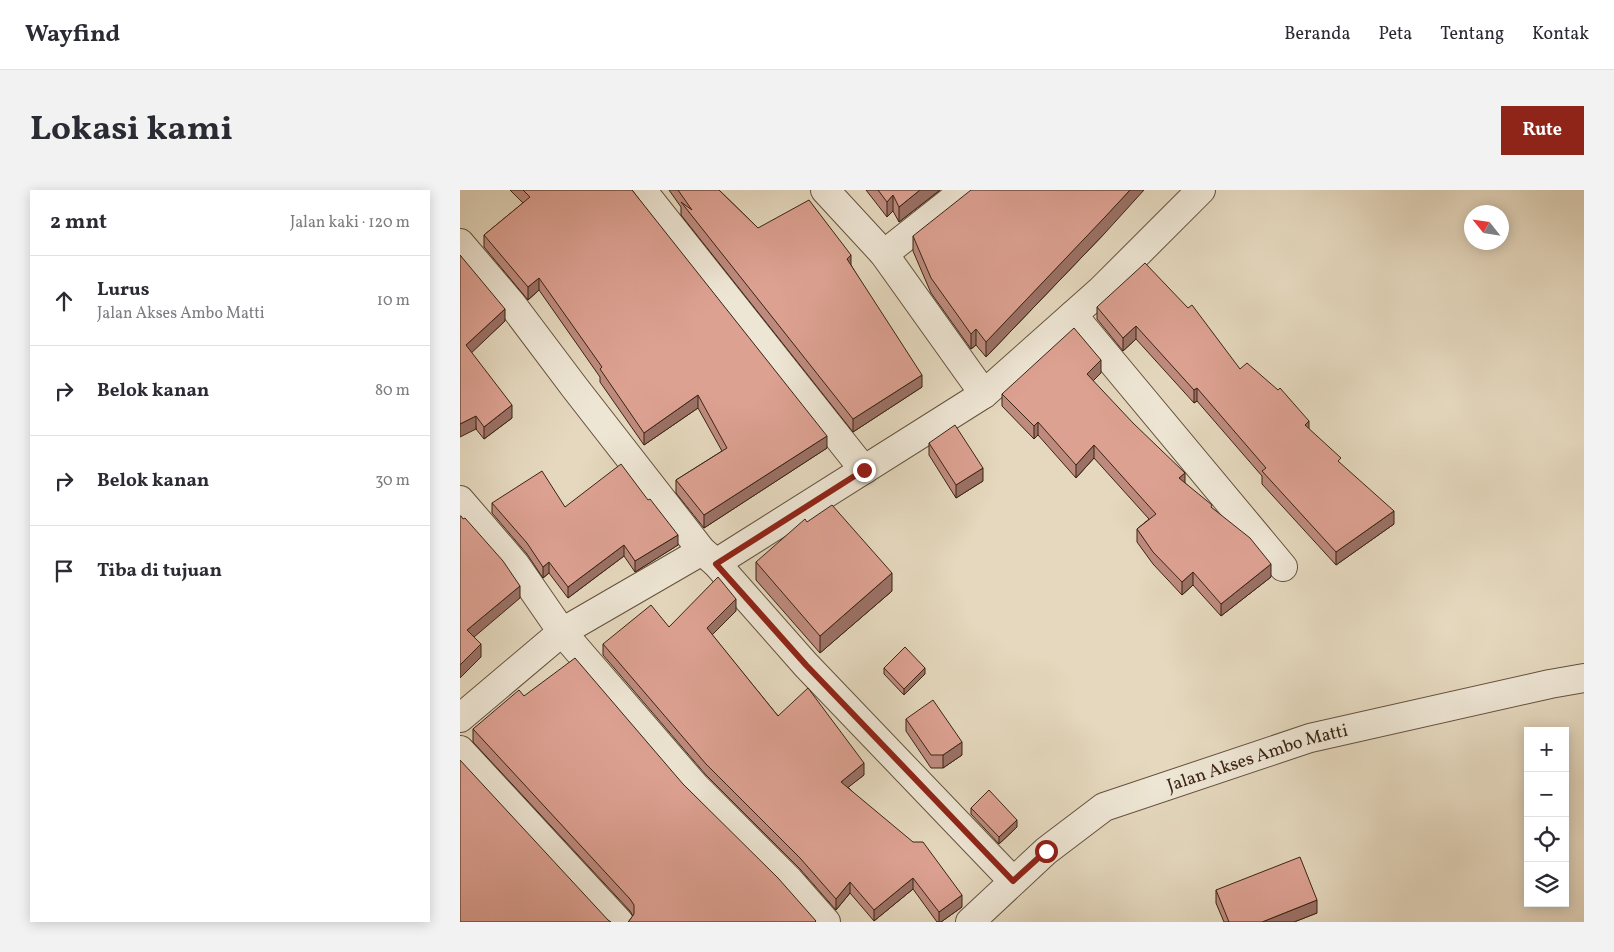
<!DOCTYPE html>
<html lang="id">
<head>
<meta charset="utf-8">
<style>
  :root { --surface:#fff; --page:#f2f2f3; --text:#2b2b33; --muted:#7c7c81; --line:#e1e1e2; --accent:#8f2418 }
  body { margin:0; font-family:Vollkorn,serif; background:var(--page); color:var(--text) }
  .controls { position:absolute; right:15px; bottom:15px; display:grid; overflow:hidden; border-radius:0px; box-shadow:0 2px 12px #0003 }
  .controls button { width:45px; height:45px; display:grid; place-items:center; padding:0; border:0; border-bottom:1px solid var(--line); background:var(--surface); color:var(--text); font:25px sans-serif }
  .compass { position:absolute; left:1004px; top:15px; width:45px; height:45px; border-radius:50%; background:var(--surface); box-shadow:0 2px 12px #0003; rotate:300deg }
  .stop { position:absolute; width:15px; height:15px; margin:-11px; border:4px solid #8f2418; border-radius:50%; background:#fff }
  .stop.end { background:#8f2418; border-color:#fff; box-shadow:0 1px 5px #0008 }
  .list { margin:0; padding:0; list-style:none }
  h2 { display:flex; justify-content:space-between; align-items:center; height:65px; margin:0; padding:0 20px; font-size:21px }
  h2 small { font-size:16px; font-weight:400; color:var(--muted) }
  .list li { display:grid; grid-template-columns:32px 1fr auto; gap:15px; align-items:center; box-sizing:border-box; height:90px; padding:0 20px; border-top:1px solid var(--line) }
  .list b { display:block; font-size:19px; white-space:nowrap }
  .list p { margin:0; font-size:16px; white-space:nowrap; color:var(--muted) }
  .list em { font-size:16px; font-style:normal; color:var(--muted) }
  .icon { flex:none; width:28px; height:28px; fill:none; stroke:currentColor; stroke-width:2; stroke-linecap:round; stroke-linejoin:round }
  .map { position:relative; flex:none; width:1124px; height:732px; overflow:hidden; border-radius:0px }
  header { display:flex; align-items:center; gap:30px; box-sizing:border-box; height:70px; padding:0 25px; background:var(--surface); border-bottom:1px solid var(--line) }
  header strong { font-size:24px }
  nav { display:flex; gap:28px; margin-inline-start:auto; font-size:18px }
  .intro { display:flex; align-items:center; justify-content:space-between; box-sizing:border-box; height:120px; padding:0 30px }
  h1 { margin:0; font-size:35px }
  .button { padding:12px 22px; border-radius:0px; background:var(--accent); color:#fff; font-size:18px; font-weight:700 }
  main { display:flex; gap:30px; padding:0 30px }
  aside { flex:1; background:var(--surface); border-radius:0px; box-shadow:0 2px 12px #0003 }
  .map>svg:first-child { display:block }
  .lines { fill:none; stroke-linecap:round; stroke-linejoin:round }
  .street-casing { stroke:#64513e; stroke-width:30 }
  .street { stroke:#eee6d5; stroke-width:28 }
  .wall { fill:#be8a7e; stroke:#392413 }
  .shaded-wall { fill:#9b7166; stroke:#392413 }
  .building { fill:#dda192; stroke:#392413 }
  .route { stroke:#8f2418; stroke-width:6 }
  .labels { text-anchor:middle; stroke-width:4; stroke-linejoin:round; paint-order:stroke }
  .street-label { font-size:18px; fill:#392413; stroke:#eee6d5 }
</style>
</head>
<body>
<header>
<strong>Wayfind</strong>
<nav><a>Beranda</a><a>Peta</a><a>Tentang</a><a>Kontak</a></nav>
</header>
<div class="intro"><h1>Lokasi kami</h1><a class="button">Rute</a></div>
<main>
<aside>
<h2>2 mnt<small>Jalan kaki · 120 m</small></h2>
<ul class="list">
<li><svg class="icon" aria-label="ahead" viewBox="0 0 24 24"><path d="M12 20V5M6 11l6-6 6 6"/></svg><div><b>Lurus</b><p>Jalan Akses Ambo Matti</p></div><em>10 m</em></li>
<li><svg class="icon" aria-label="right" viewBox="0 0 24 24"><path d="M7 20v-9h11M14 6l5 5-5 5"/></svg><div><b>Belok kanan</b></div><em>80 m</em></li>
<li><svg class="icon" aria-label="right" viewBox="0 0 24 24"><path d="M7 20v-9h11M14 6l5 5-5 5"/></svg><div><b>Belok kanan</b></div><em>30 m</em></li>
<li><svg class="icon" aria-label="arrive" viewBox="0 0 24 24"><path d="M6 21V4h12l-3 4 3 4H6"/></svg><div><b>Tiba di tujuan</b></div></li>
</ul>
</aside>
<div class="map">
<svg width="1124" height="732" viewBox="0 0 1124 732">
  <rect width="100%" height="100%" fill="#e5d8be"/>
  <filter id="stains"><feTurbulence type="fractalNoise" baseFrequency=".004" numOctaves="4"/><feColorMatrix values="0 0 0 0 .2 0 0 0 0 .09 0 0 0 0 .02 0 0 0 .5 -.17"/></filter>
  <radialGradient id="worn" r=".72"><stop offset=".6" stop-color="#630" stop-opacity="0"/><stop offset="1" stop-color="#630" stop-opacity=".3"/></radialGradient>
  <g class="lines">
    <g class="street-casing">
      <g id="street">
        <polyline points="182,0 404,280"/>
        <polyline points="365,0 424,64 524,204"/>
        <polyline points="0,53 51,113 115,198 242,361 256,373 524,204 641,100 741,0"/>
        <polyline points="424,64 505,0"/>
        <polyline points="613,125 823,377"/>
        <polyline points="0,310 55,374 102,442 235,596 329,690 366,732"/>
        <polyline points="256,373 346,475 553,691"/>
        <polyline points="0,528 102,442 242,361"/>
        <polyline points="0,560 159,732"/>
        <path id="s1" d="M510,732L586,661L644,617L850,548L1090,494L1124,488"/>
      </g>
    </g>
    <use href="#street" class="street"/>
  </g>
  <g class="wall">
    <polygon points="50,0 172,0 367,258 244,338 216,303 216,290 262,261 238,218 184,255 140,192 140,187 79,100 68,110 24,57 24,45 63,13"/>
    <polygon points="209,0 259,0 298,38 391,75 462,197 393,242 221,25 221,17"/>
    <polygon points="406,0 480,0 439,32 433,21 427,27"/>
    <polygon points="645,43 526,167 516,155 511,159 471,103 453,61 453,46"/>
    <polygon points="0,65 45,131 11,162 52,228 24,249 16,239"/>
    <polygon points="637,117 780,179 849,239 934,334 876,375 802,294 802,286 737,211 734,213 676,149 663,161 637,129"/>
    <polygon points="641,183 633,191 725,293 752,318 811,387 761,426 733,395 722,405 693,374 677,352 677,339 689,329 634,268 616,288 578,245 574,249 542,216 542,204"/>
    <polygon points="469,253 523,291 496,308 469,265"/>
    <polygon points="32,313 105,317 218,355 175,382 164,366 108,408 89,383 83,388 67,364 32,323"/>
    <polygon points="296,372 432,401 360,463 296,390"/>
    <polygon points="276,421 252,445 318,526 404,585 388,597 502,717 481,732 477,732 453,699 414,731 390,703 376,720 340,679 246,585 143,465 143,454"/>
    <polygon points="424,478 465,484 444,505 424,484"/>
    <polygon points="64,506 223,594 356,732 169,731 173,726 170,721 13,552 13,539"/>
    <polygon points="446,529 502,565 483,578 471,578 446,541"/>
    <polygon points="511,618 557,637 539,654 511,624"/>
    <polygon points="756,700 857,723 834,732 764,732 756,713"/>
  </g>
  <g class="shaded-wall">
    <polygon points="460,0 480,0 439,32 439,17"/>
    <polygon points="670,0 684,0 645,43 526,167 526,152"/>
    <polygon points="433,5 433,21 427,27 427,12"/>
    <polygon points="391,65 391,78 387,69"/>
    <polygon points="79,88 79,100 68,110 68,97"/>
    <polygon points="45,119 45,131 6,168 6,155"/>
    <polygon points="676,136 676,149 663,161 663,148"/>
    <polygon points="516,139 516,155 511,159 511,144"/>
    <polygon points="641,170 641,183 627,197 627,184"/>
    <polygon points="462,185 462,197 393,242 393,229"/>
    <polygon points="737,198 737,211 734,213 734,200"/>
    <polygon points="238,205 238,218 184,255 184,243"/>
    <polygon points="52,215 52,228 24,249 24,237"/>
    <polygon points="16,226 16,239 0,247 0,234"/>
    <polygon points="849,231 849,244 845,235"/>
    <polygon points="578,232 578,245 574,249 574,236"/>
    <polygon points="367,246 367,258 244,338 244,325"/>
    <polygon points="634,255 634,268 616,288 616,275"/>
    <polygon points="523,278 523,291 496,308 496,295"/>
    <polygon points="725,283 725,296 719,288"/>
    <polygon points="934,321 934,334 876,375 876,362"/>
    <polygon points="218,345 218,355 175,382 175,371"/>
    <polygon points="164,355 164,366 108,408 108,397"/>
    <polygon points="89,372 89,383 83,388 83,377"/>
    <polygon points="811,374 811,387 761,426 761,414"/>
    <polygon points="733,382 733,395 722,405 722,392"/>
    <polygon points="432,383 432,401 360,463 360,446"/>
    <polygon points="60,396 60,408 7,453 7,440"/>
    <polygon points="276,409 276,421 247,450 247,438"/>
    <polygon points="21,454 21,467 0,488 0,475"/>
    <polygon points="465,478 465,484 444,505 444,499"/>
    <polygon points="502,552 502,565 483,578 483,565"/>
    <polygon points="404,573 404,585 381,603 381,592"/>
    <polygon points="557,630 557,637 539,654 539,647"/>
    <polygon points="453,688 453,699 414,731 414,720"/>
    <polygon points="390,692 390,703 376,720 376,709"/>
    <polygon points="502,705 502,717 481,732 479,732 479,722"/>
    <polygon points="857,710 857,723 834,732 802,732"/>
  </g>
  <g class="building">
    <polygon points="63,0 172,0 367,246 244,325 216,290 267,258 238,205 184,243 140,179 142,177 79,88 68,97 24,45 70,7"/>
    <polygon points="218,0 259,0 298,38 349,10 391,65 387,69 462,185 393,229 221,12 232,20"/>
    <polygon points="418,0 460,0 439,17 433,5 427,12"/>
    <polygon points="511,0 670,0 645,27 526,152 516,139 511,144 471,88 453,46"/>
    <polygon points="0,65 45,119 6,155 52,215 24,237 16,226 0,234"/>
    <polygon points="685,73 728,118 732,115 780,179 787,173 818,200 820,198 849,231 845,235 881,268 878,271 934,321 876,362 802,281 806,278 737,198 734,200 676,136 663,148 637,117"/>
    <polygon points="614,138 641,170 627,184 673,233 725,283 719,288 752,315 751,317 790,348 811,374 761,414 733,382 722,392 693,362 677,339 696,324 634,255 616,275 578,232 574,236 542,204"/>
    <polygon points="495,235 523,278 496,295 469,253"/>
    <polygon points="161,274 188,310 190,309 218,345 175,371 164,355 108,397 89,372 83,377 67,353 32,313 82,281 105,317"/>
    <polygon points="372,315 432,383 360,446 296,372 345,329 347,332"/>
    <polygon points="0,326 1,326 3,329 5,328 43,371 60,396 7,440 21,454 0,475"/>
    <polygon points="258,387 276,409 247,438 318,526 348,498 404,573 381,592 453,652 463,652 502,705 479,722 453,688 414,720 390,692 376,709 340,668 246,574 143,454 191,415 209,437"/>
    <polygon points="445,457 465,478 444,499 424,478"/>
    <polygon points="115,468 223,594 318,688 356,731 355,732 168,732 169,731 174,724 174,715 170,709 13,539 59,500 64,506"/>
    <polygon points="473,510 502,552 483,565 471,565 446,529"/>
    <polygon points="0,570 148,730 151,732 0,732"/>
    <polygon points="529,600 557,630 539,647 511,618"/>
    <polygon points="840,667 857,710 802,732 769,732 756,700"/>
  </g>
  <g class="lines">
    <polyline class="route" points="404,280 256,374 346,475 553,691 586,661"/>
  </g>
  <g class="labels">
    <g class="street-label">
      <text dy="6" stroke="none"><textPath href="#s1" startOffset="338">Jalan Akses Ambo Matti</textPath></text>
    </g>
  </g>
  <rect width="100%" height="100%" filter="url(#stains)"/>
  <rect width="100%" height="100%" fill="url(#worn)"/>
</svg>
<div class="controls">
<button>+</button>
<button>−</button>
<button><svg class="icon" aria-label="locate" viewBox="0 0 24 24"><circle cx="12" cy="12" r="6"/><path d="M12 2v4M12 18v4M2 12h4M18 12h4"/></svg></button>
<button><svg class="icon" aria-label="layers" viewBox="0 0 24 24"><path d="M12 4l9 5-9 5-9-5zM3 14l9 5 9-5"/></svg></button>
</div>
<svg class="compass" viewBox="-18 -18 36 36"><path d="M0-13l5 13h-10z" fill="#e53935"/><path d="M0 13l5-13h-10z" fill="#7c7c81"/></svg>
<div class="stop" style="left:586px;top:661px"></div>
<div class="stop end" style="left:404px;top:280px"></div>
</div>
</main>
</body>
</html>
